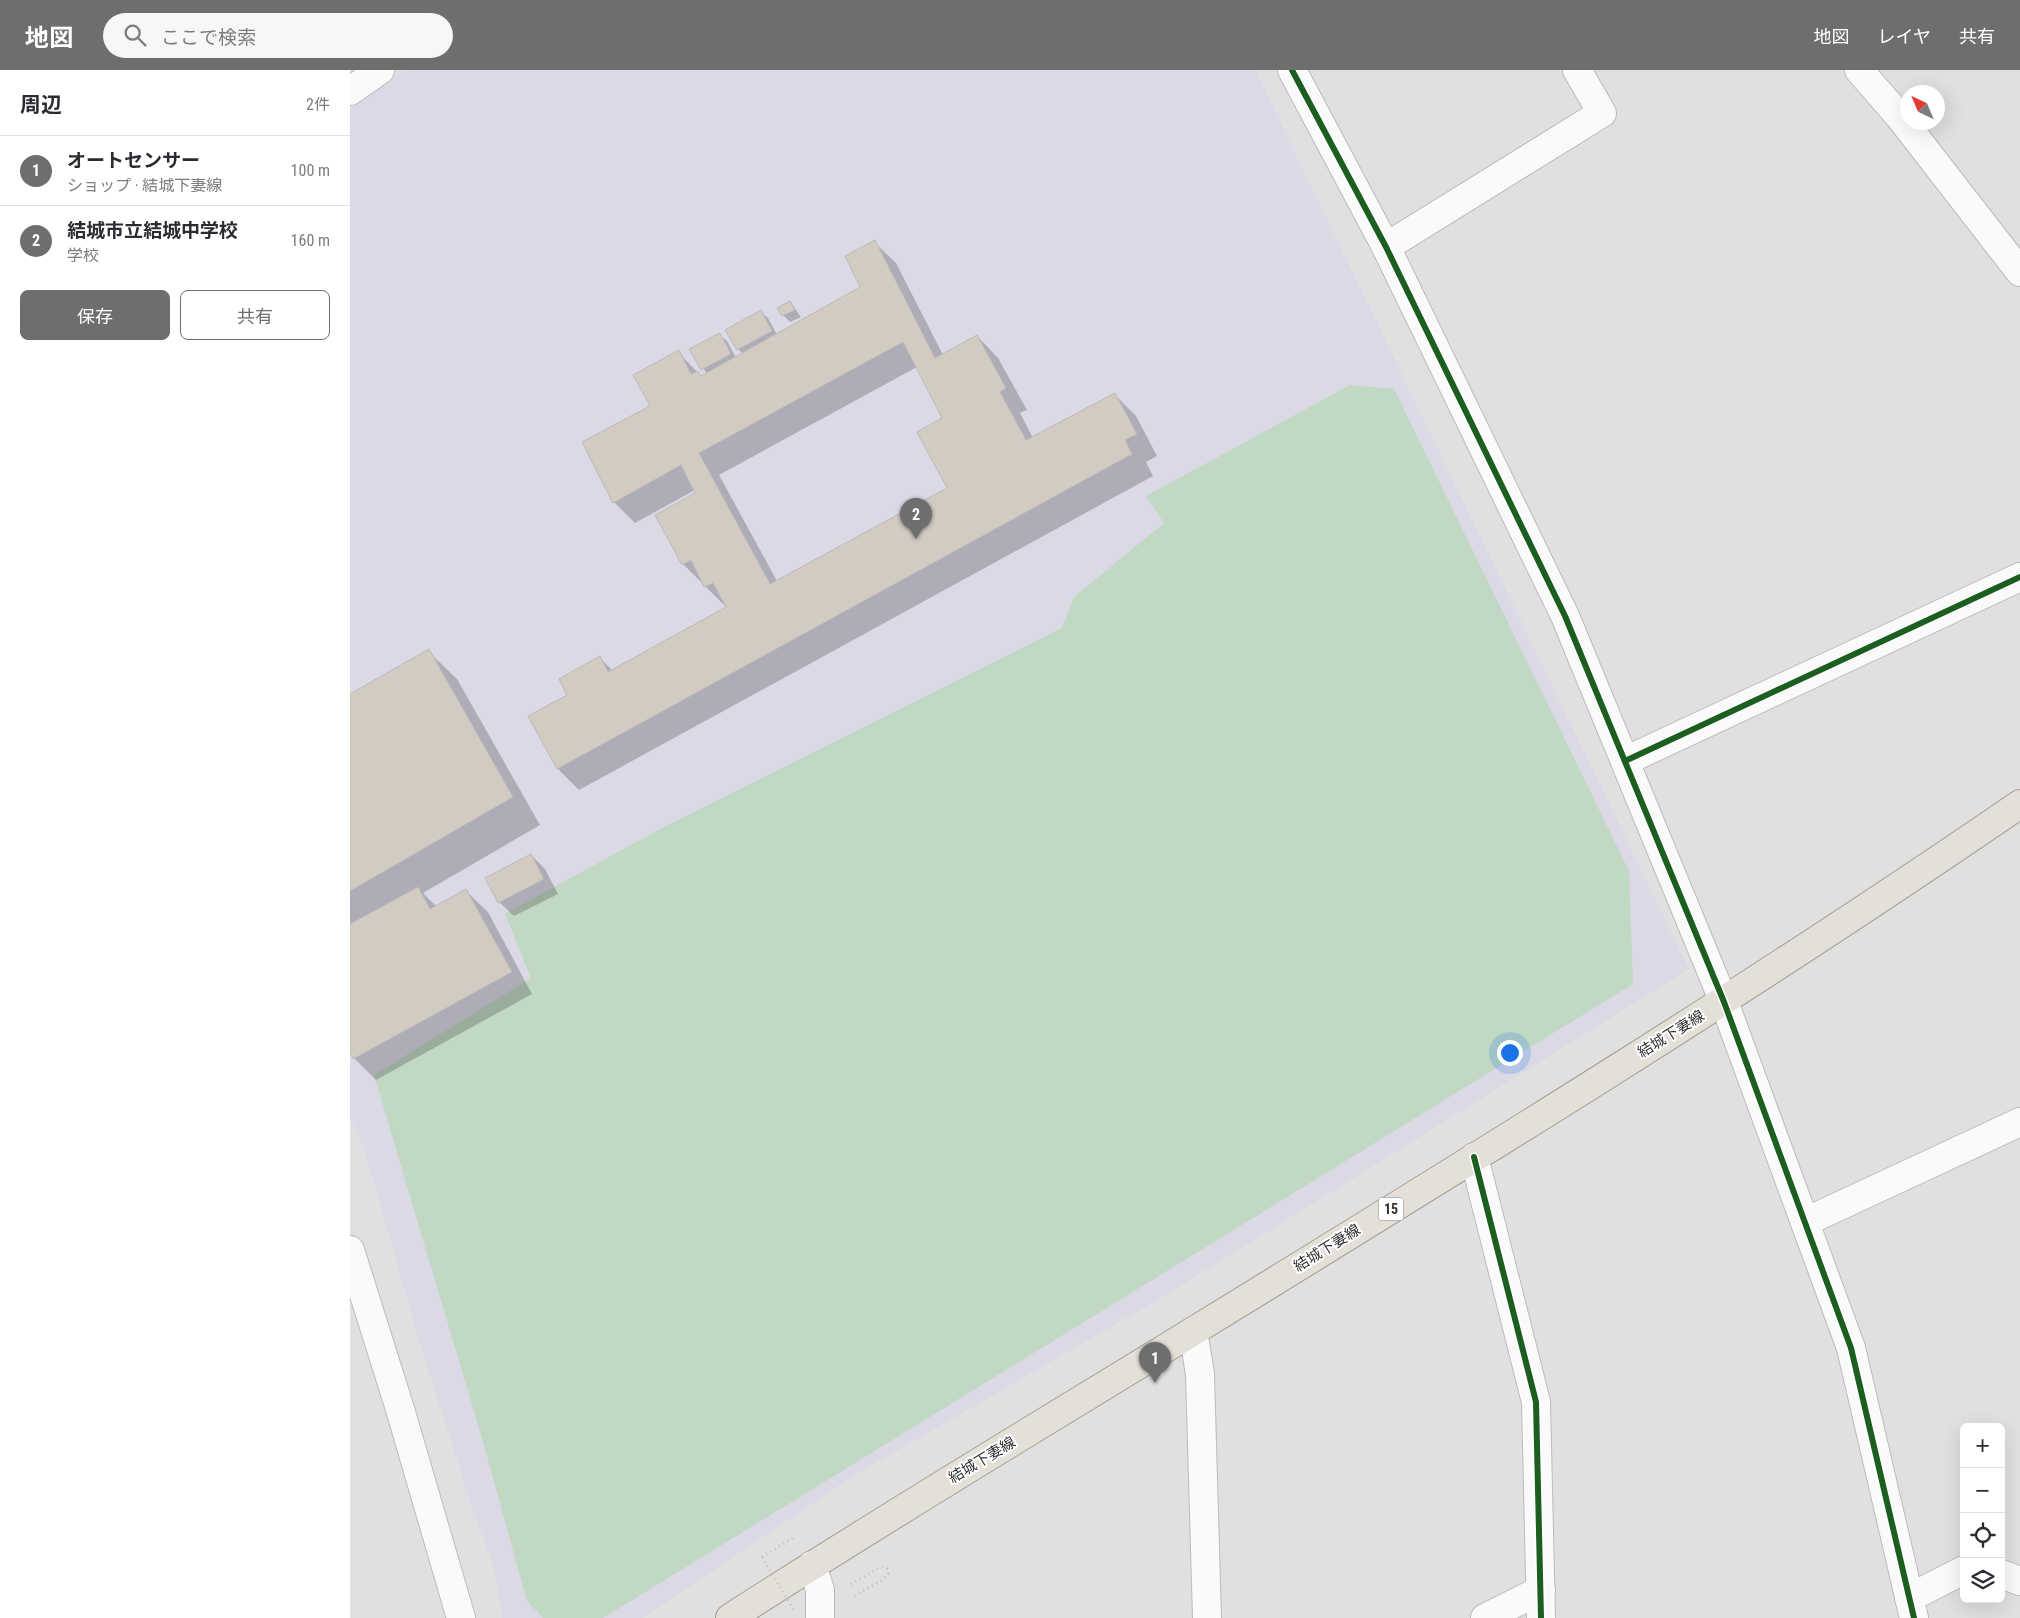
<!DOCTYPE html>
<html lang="ja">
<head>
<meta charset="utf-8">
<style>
  :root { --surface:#fff; --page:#f7f7f7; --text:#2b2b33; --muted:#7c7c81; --line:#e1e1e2; --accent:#6e6e6f }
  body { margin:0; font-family:"Roboto Condensed","Noto Sans JP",sans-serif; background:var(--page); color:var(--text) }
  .controls { position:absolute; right:15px; bottom:15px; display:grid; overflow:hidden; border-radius:8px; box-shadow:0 5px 20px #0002 }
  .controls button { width:45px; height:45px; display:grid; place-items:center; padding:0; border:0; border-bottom:1px solid var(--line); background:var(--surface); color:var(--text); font:25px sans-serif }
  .compass { position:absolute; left:1550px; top:15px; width:45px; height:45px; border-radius:50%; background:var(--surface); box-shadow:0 5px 20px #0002; rotate:316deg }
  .you { position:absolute; left:1159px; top:982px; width:18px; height:18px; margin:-12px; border:4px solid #fff; border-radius:50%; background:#1a73e8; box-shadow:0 0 0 8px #1a73e833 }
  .badge { display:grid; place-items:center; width:32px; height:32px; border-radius:50%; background:var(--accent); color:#fff; font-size:16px; font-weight:700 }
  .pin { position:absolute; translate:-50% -41px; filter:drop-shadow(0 1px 2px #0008) }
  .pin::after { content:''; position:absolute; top:26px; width:18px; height:15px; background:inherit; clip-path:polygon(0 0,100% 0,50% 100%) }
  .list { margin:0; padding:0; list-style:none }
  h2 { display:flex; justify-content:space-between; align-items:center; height:65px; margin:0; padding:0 20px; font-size:21px }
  h2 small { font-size:16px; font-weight:400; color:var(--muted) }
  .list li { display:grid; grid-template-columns:32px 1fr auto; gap:15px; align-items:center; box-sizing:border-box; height:70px; padding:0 20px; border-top:1px solid var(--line) }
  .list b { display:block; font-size:19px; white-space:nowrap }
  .list p { margin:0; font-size:16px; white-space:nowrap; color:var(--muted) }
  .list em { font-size:16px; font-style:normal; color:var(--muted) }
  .actions { display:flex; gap:10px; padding:15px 20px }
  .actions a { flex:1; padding:11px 0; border:1px solid var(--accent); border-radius:8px; text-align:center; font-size:18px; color:var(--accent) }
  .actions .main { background:var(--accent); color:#fff }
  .icon { flex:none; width:28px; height:28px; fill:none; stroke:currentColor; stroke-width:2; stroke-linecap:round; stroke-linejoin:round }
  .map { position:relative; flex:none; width:1670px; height:1548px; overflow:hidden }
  header { display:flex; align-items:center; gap:30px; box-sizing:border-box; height:70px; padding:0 25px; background:var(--accent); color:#fff }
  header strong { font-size:24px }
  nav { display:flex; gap:28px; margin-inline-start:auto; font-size:18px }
  .search { width:350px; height:45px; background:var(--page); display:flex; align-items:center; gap:12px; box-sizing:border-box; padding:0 18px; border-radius:28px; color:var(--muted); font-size:19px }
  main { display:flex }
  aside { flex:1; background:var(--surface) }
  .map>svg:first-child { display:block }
  .education { fill:#dad9e5 }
  .green { fill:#c1d8c2 }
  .shadow { fill:#0003; fill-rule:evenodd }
  .building { fill:#d3cbc2; stroke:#bababa; fill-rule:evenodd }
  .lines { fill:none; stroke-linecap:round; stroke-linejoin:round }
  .minor-casing { stroke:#bbbbbc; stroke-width:30 }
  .major-casing { stroke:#a49b8e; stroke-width:30 }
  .path { stroke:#c1c1c2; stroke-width:3; stroke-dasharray:1 4; stroke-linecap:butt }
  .minor { stroke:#fafafa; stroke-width:28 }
  .major { stroke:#e4e0d8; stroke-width:28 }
  .path-bridge { stroke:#c1c1c2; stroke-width:3; stroke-dasharray:1 4; stroke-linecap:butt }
  .cycleway-casing { stroke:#fff; stroke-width:9 }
  .cycleway { stroke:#1b5e20; stroke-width:6 }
  .labels { text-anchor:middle; stroke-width:4; stroke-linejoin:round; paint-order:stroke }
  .shield { fill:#fff; stroke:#6f6f70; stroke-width:1 }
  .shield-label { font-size:14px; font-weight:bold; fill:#313132 }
  .street-label { font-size:15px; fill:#313132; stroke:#fff }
</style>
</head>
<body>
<header>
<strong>地図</strong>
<div class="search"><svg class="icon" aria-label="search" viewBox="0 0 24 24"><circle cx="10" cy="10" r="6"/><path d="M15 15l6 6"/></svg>ここで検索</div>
<nav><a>地図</a><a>レイヤ</a><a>共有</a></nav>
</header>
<main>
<aside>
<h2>周辺<small>2件</small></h2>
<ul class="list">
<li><span class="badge">1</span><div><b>オートセンサー</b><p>ショップ · 結城下妻線</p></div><em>100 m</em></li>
<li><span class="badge">2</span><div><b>結城市立結城中学校</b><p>学校</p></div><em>160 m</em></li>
</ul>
<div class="actions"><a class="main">保存</a><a>共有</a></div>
</aside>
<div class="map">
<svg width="1670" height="1548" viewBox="0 0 1670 1548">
  <rect width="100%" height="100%" fill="#e0e0e1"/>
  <polygon class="education" points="56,0 905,0 1339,899 816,1225 500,1408 293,1548 152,1548 145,1501 123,1440 72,1281 15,1081 0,1048 0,38"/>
  <polygon class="green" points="1000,315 1044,319 1279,801 1283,914 253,1548 193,1548 177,1531 134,1375 24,1005 181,908 155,844 314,757 712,558 724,527 814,453 796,426"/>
  <g class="shadow">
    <path d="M524,172L546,193L593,285L627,266L648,288L677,340L670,343L683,368L765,325L786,346L807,386L796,392L803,406L229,720L208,699L180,646L219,625L249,587L263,601L377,538L333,494L347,423L345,420L285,453L264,432L301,337L328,282L352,307L357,304L341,280L370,265L377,271L386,288L393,284L388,279L411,242L418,248L427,265L511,217ZM567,297L594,349L599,418L427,511L369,405Z"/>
    <polygon points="440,232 451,247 440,252 433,245"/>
    <polygon points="78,581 107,609 190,755 73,823 87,837 116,821 138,842 182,924 26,1010 4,988 0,981 0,625"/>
    <polygon points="181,785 195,799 208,824 164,846 149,832"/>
  </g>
  <g class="building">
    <path d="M525,170L585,288L627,265L656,318L650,322L676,370L765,323L787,364L775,370L782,384L207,699L178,646L217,625L209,609L250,586L258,602L376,537L363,513L354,517L341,490L332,495L305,445L345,423L331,395L263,433L232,372L300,336L283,305L329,280L341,304L348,301L351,306L510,217L495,186ZM553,272L592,348L567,362L597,418L420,514L349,383Z"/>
    <polygon points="440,231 445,240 432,246 427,238"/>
    <polygon points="411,240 422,261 387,280 375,260"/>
    <polygon points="370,263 381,284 351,300 339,279"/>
    <polygon points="79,579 163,727 0,821 0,624"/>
    <polygon points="181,784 194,809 148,833 135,808"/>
    <polygon points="68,817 80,839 116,819 162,902 3,989 0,983 0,854"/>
  </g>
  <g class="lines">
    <g class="minor-casing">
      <g id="minor">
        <polyline points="942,0 1036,177 1215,546 1374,932 1501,1278 1564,1548"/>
        <polyline points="1509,0 1549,46 1670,202"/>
        <polyline points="0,21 30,0"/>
        <polyline points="1036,177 1252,43 1227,0"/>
        <polyline points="1275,691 1670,507"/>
        <polyline points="1124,1087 1186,1332 1191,1548"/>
        <polyline points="1455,1152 1670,1052"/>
        <polyline points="0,1180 50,1339 111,1548"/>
        <polyline points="843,1261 850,1304 857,1548"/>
        <polyline points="462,1495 470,1520 470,1548"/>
        <polyline points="1651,1504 1670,1511"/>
        <polyline points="1559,1528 1614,1500"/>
        <polyline points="1135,1548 1191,1520"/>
      </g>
    </g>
    <g class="major-casing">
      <path id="major" d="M380,1548C524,1455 670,1367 816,1278C1104,1101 1392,925 1670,734"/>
    </g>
    <g class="path">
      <polyline points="412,1487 443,1468"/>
      <polyline points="501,1514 531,1497 537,1499 538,1504 531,1511 502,1527"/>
    </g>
    <use href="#minor" class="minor"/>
    <use href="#major" class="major"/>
    <polyline class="path-bridge" points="412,1487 444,1540"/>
    <g class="cycleway-casing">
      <g id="cycleway">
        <polyline points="942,0 1036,177 1215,546 1374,932 1501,1278 1564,1548"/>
        <polyline points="1275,691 1670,507"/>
        <polyline points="1124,1087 1186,1332 1191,1548"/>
      </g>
    </g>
    <use href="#cycleway" class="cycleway"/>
  </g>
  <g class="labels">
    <rect class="shield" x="1028.5" y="1127.5" width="25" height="23" rx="4"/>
    <g class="shield-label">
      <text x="1041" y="1144">15</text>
    </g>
    <g class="street-label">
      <text transform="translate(1321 964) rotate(-32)" y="5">結城下妻線</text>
      <text transform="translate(977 1178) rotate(-32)" y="5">結城下妻線</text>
      <text transform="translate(632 1390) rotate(-31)" y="5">結城下妻線</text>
    </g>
  </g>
</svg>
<div class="controls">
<button>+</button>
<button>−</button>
<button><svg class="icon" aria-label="locate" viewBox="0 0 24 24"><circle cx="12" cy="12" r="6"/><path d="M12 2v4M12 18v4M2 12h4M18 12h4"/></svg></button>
<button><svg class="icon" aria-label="layers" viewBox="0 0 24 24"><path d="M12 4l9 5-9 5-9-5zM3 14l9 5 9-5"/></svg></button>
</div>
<svg class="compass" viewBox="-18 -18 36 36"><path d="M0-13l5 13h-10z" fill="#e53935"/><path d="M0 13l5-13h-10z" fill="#7c7c81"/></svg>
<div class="you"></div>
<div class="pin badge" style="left:805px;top:1313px">1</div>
<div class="pin badge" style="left:566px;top:469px">2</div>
</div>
</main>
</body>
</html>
